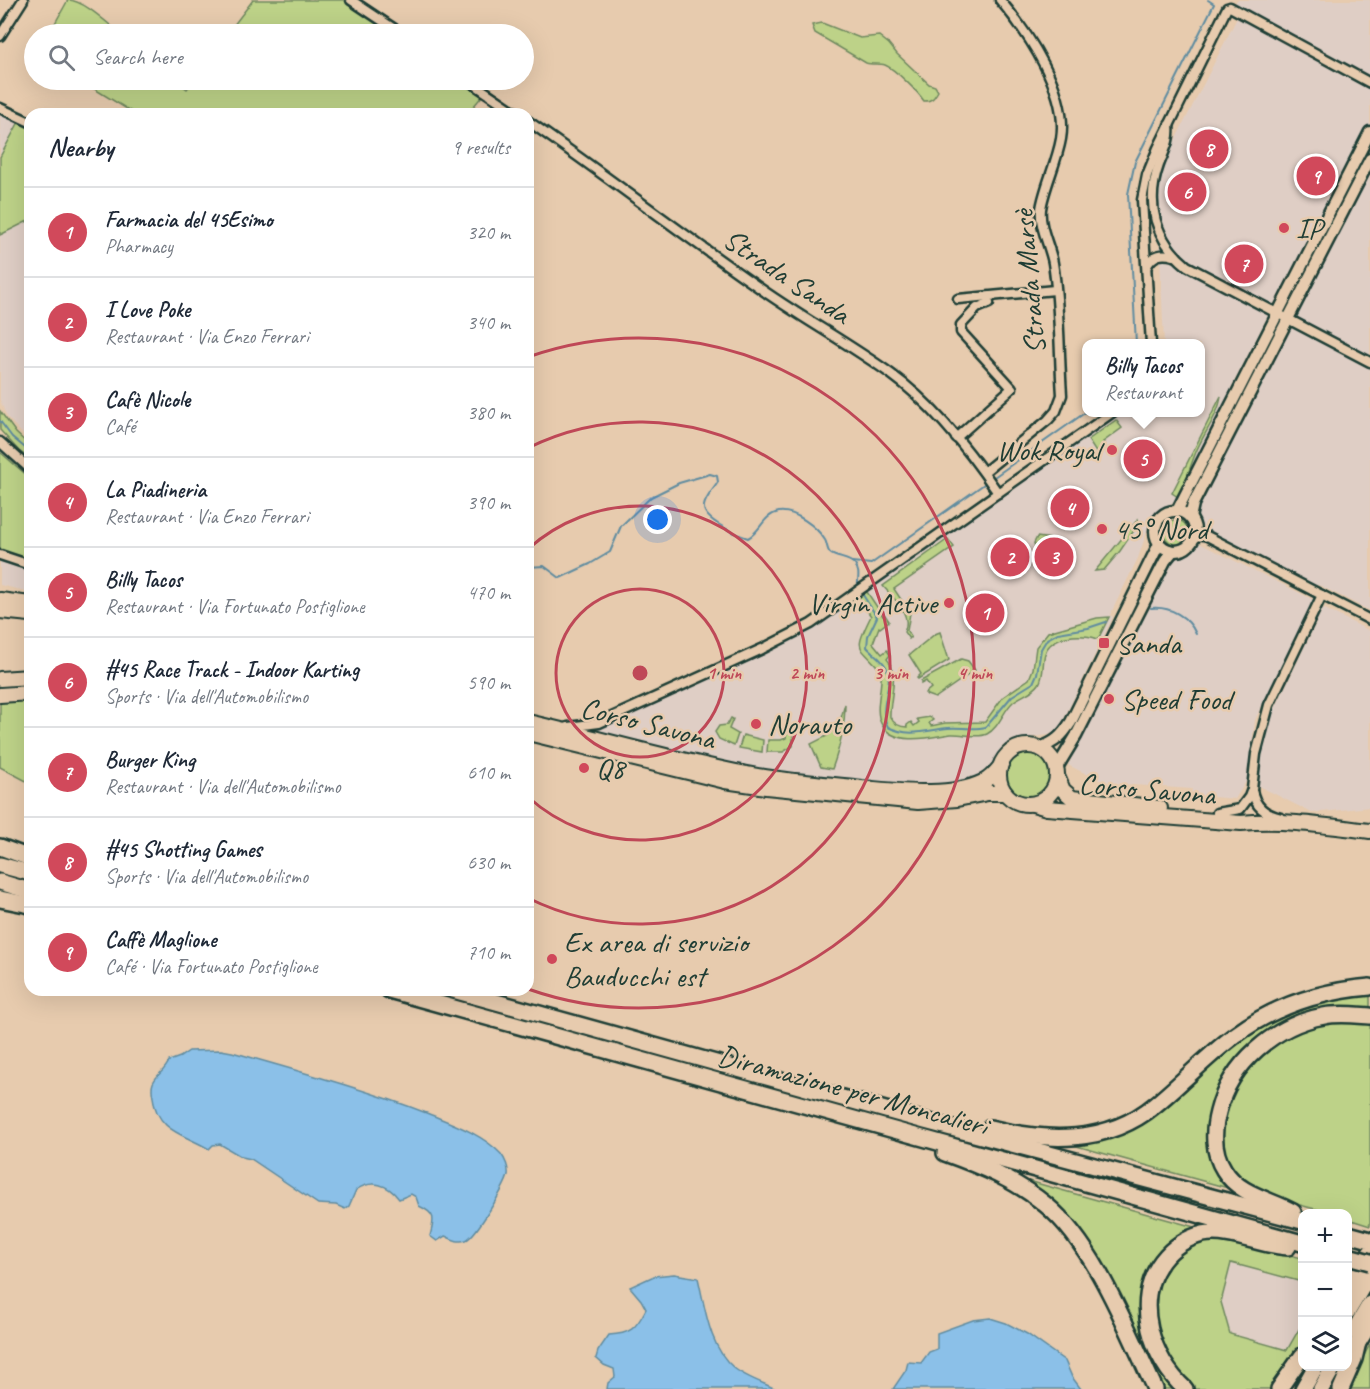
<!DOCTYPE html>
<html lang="en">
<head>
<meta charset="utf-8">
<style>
  :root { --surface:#fff; --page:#f2f2f3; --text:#1f2937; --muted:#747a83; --line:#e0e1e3; --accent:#d1495b }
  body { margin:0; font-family:Caveat,sans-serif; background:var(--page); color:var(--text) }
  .controls { position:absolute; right:18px; bottom:18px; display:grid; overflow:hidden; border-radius:12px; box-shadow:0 6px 24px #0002 }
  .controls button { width:54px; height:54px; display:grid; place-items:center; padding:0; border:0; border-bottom:2px solid var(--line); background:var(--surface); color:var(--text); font:30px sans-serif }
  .you { position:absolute; left:658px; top:520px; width:21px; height:21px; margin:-15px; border:4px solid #fff; border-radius:50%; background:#1a73e8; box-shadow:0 0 0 9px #1a73e833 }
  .badge { display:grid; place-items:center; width:39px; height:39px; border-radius:50%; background:var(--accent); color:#fff; font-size:20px; font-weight:700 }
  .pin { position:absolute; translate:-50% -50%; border:3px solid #fff; box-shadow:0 2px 6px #0006 }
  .popup { position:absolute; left:1082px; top:339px; width:123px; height:78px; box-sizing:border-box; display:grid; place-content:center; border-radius:12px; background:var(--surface); filter:drop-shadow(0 2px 4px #0005); font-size:20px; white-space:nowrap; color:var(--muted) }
  .popup b { font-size:22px; color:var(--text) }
  .popup::after { content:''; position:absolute; left:50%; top:100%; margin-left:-12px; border:12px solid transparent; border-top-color:var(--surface) }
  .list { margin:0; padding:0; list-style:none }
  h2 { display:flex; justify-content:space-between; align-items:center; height:78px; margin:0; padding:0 24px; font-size:26px }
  h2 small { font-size:20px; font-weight:400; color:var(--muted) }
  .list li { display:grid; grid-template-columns:39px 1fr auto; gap:18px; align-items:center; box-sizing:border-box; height:90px; padding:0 24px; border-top:2px solid var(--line) }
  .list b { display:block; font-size:22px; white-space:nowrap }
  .list p { margin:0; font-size:20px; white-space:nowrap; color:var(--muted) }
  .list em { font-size:20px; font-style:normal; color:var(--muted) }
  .icon { flex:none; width:33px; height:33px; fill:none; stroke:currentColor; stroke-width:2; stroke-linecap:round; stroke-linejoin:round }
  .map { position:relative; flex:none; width:1370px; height:1389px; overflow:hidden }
  .search { position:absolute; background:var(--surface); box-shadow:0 6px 24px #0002; left:24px; top:24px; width:510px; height:66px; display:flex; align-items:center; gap:15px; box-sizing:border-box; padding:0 21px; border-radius:33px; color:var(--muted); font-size:22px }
  .panel { position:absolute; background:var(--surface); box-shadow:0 6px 24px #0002; left:24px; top:108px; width:510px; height:888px; border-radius:18px }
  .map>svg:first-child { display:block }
  .built { fill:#dfcec5 }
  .green { fill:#bdd288; stroke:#6e885e; stroke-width:1.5 }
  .water { fill:#8bc0e8; stroke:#608ca0; stroke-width:1.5 }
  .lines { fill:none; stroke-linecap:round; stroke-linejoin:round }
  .stream { stroke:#608ca0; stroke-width:2 }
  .minor-casing { stroke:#1f3d34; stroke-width:13 }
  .tertiary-casing { stroke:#1f3d34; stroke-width:15 }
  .primary-casing { stroke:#1f3d34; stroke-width:18 }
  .motorway-casing { stroke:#1f3d34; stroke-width:20 }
  .minor { stroke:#e7cbae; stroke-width:8 }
  .tertiary { stroke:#e7cbae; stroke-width:10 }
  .primary { stroke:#e7cbae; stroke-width:14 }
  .motorway { stroke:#e7cbae; stroke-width:15 }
  .motorway-bridge-casing { stroke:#1f3d34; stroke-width:20; stroke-linecap:butt }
  .motorway-bridge { stroke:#e7cbae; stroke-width:15 }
  .ring { fill:none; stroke:#bf4857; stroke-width:3 }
  .poi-dot { fill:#d1495b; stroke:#e7cbae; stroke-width:2 }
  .labels { text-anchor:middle; stroke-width:5; stroke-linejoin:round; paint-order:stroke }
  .poi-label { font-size:30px; fill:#1f3d34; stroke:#e7cbae; text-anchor:start }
  .street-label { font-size:30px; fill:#1f3d34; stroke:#e7cbae }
  .centre { fill:#bf4857; stroke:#e7cbae; stroke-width:3 }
  .ring-label { font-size:18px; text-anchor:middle; font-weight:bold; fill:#bf4857; stroke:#e7cbae; stroke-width:5; stroke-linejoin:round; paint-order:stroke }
</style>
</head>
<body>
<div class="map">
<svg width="1370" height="1389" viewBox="0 0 1370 1389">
  <rect width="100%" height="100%" fill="#e7cbae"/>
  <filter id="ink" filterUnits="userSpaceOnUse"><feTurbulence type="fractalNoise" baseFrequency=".0167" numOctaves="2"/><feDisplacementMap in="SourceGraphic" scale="12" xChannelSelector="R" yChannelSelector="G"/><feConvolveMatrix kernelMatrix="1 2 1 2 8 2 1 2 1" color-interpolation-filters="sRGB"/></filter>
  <g filter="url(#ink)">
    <g class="built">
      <polygon points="1237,0 1370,0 1370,611 1321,586 1312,584 1202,527 1196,522 1196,515 1198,507 1312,281 1291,271 1231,388 1234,390 1181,492 1176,500 1155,515 1149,525 1138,558 1110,615 1113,617 1060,727 1055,732 1048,735 1012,740 1002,747 989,769 978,777 972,781 938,786 902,785 760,772 591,732 757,658 811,630 1118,413 1200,412 1200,344 1164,343 1157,189 1163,164 1238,16 1295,47 1234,6"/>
      <polygon points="0,111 20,120 0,157"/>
      <polygon points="30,220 30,442 7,417 0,400 0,235"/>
      <polygon points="0,435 21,456 30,463 30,592 0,585"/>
      <polygon points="1199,543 1314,600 1255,720 1247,780 1235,799 1191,795 1192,789 1105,783 1068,765 1169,562 1178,556 1186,553"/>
      <polygon points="1323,608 1370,631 1370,807 1312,813 1257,785 1268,723"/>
      <polygon points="1231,1262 1302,1282 1302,1324 1287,1350 1230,1334 1221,1303"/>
    </g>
    <g class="green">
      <path d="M68,0C84,0 108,24 121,34H49Z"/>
      <polygon points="253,0 347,0 397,34 227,34"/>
      <path d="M822,23L860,38L879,36L889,44L897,54L929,84L935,86L938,91C934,98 932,101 924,101C918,92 895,69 885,65C879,63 872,65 866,63L815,33L812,25Z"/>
      <polygon points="80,80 175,80 187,89 194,80 463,80 484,94 467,114 135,114"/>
      <polygon points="20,120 30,125 30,220 0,235 0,157"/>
      <path d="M1221,396C1219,415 1203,434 1196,452C1190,467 1186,482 1178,497L1172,493Z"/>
      <polygon points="0,411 16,433 30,446 30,459 19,451 0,430"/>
      <polygon points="1116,420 1122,428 1103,442 1106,448 1097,454 1088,440"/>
      <polygon points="0,452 30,478 30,559 0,550"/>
      <polygon points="1138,519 1139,523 1120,551 1104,570 1095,571"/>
      <circle cx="1176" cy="532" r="12"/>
      <polygon points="1037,537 1051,539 1056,544 1051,552 1047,553 1036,550 1034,543"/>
      <path d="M948,539L954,547L894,589L910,613L907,631L911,637L909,639L904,632C913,615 894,599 883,586Z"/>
      <path d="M867,592L883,616L885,615L889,621L880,628L879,627L873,643L882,654L887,650L890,655L887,659C900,673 889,700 890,717C894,724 899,727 907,727V725L911,722L914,726L919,722L917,719L930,717L933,720L929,723L931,726L945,723L985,722L1003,697L1029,679L1033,669L1036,647L1048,632L1097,618L1109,617L1098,639C1084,634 1061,634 1050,645C1040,654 1046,673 1039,684C1033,693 1021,695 1013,702C1003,711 999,728 987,734C977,739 962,733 951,734C932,737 895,747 882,725C873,711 883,687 881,671C860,644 852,654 871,616L858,598Z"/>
      <polygon points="940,632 949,660 918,679 917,678 921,674 909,655 935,634"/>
      <polygon points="961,659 968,661 975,670 935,698 927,695 925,693 931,688 926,681 921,684 921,681"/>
      <polygon points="0,700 30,700 30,783 0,767"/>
      <path d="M845,704C845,727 840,747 832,769L821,767L811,744L827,736L839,725Z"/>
      <polygon points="731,718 733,719 729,729 738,734 734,746 719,739 715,732 719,726 727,725"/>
      <polygon points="787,729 793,736 793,746 783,752 767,752 768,740 781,740 786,738"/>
      <polygon points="743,735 763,740 762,752 739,748"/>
      <circle cx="1028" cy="775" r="21"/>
      <polygon points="1370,993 1370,1013 1285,1024 1214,1105 1229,1184 1228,1188 1073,1145 1074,1143 1103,1138 1252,1030 1306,1005"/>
      <path d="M1353,1021L1370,1024V1226L1348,1219V1214C1327,1213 1309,1208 1290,1202C1274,1197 1253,1190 1240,1179C1189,1135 1245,1057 1291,1035C1310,1025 1331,1023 1353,1021Z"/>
      <polygon points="1025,1180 1198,1228 1168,1244 1156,1258 1143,1297 1177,1389 1161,1389 1111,1287 1024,1182"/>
      <polygon points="1232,1240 1302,1258 1302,1282 1231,1263 1221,1302 1230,1334 1287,1350 1302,1324 1302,1348 1287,1373 1272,1389 1194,1389 1177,1372 1159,1340 1153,1302 1158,1276 1183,1248 1204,1241"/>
      <polygon points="1370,1344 1370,1389 1347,1389"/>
    </g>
    <g class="water">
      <path d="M221,1050L232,1052C298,1071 365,1089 429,1114C453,1124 482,1134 501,1154C505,1159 509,1168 508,1175C506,1185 476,1236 466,1240C458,1243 452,1239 445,1236L437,1241L430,1236C434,1220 437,1214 419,1206L416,1197L411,1194L399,1199C388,1184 372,1179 356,1190L349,1206L345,1209L336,1205L318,1204L251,1159L242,1157L220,1144L213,1145L209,1149C184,1134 157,1132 153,1097C152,1092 151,1088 153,1083C157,1074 165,1071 169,1061L180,1057L189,1051Z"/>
      <path d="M674,1274L698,1278C705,1307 709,1347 734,1368C745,1377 763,1383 776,1389H607L608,1383L615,1377L614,1369L604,1365L596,1358L598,1351L609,1335C630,1334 636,1329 646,1309L641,1300L630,1287L654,1276Z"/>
      <polygon points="990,1318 1006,1323 1027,1334 1065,1361 1072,1377 1081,1389 893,1389 906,1370 908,1362 921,1363 929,1352 937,1349 937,1333 973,1320"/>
    </g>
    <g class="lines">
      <g class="stream">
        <polyline points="1136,344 1128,194 1135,162 1214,4 1208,0"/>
        <polyline points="0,421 12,437 30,452"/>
        <polyline points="852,562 871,564 1086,412"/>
        <path d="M528,567L544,566L560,578L590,564L610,552L621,526L651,497L679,483L710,474L717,476L718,482C714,489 705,498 704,506C702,520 738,535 748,538C761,531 763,515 779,512C795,510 817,527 825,540C827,543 827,550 830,553C837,559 849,557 855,565C861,573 857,579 858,587"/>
        <path d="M861,592L877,617L868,636L867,647C873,654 884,660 887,669C894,687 877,707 888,727C910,738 927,730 948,728C961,727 974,730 986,727L1012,696L1033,683L1037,674L1041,649L1047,639L1058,633L1088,628L1106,622"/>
        <path d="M1151,608C1170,606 1189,617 1196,634"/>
      </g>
      <g class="minor-casing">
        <g id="minor">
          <polyline points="351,0 402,34"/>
          <polyline points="1230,7 1370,83"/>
          <polyline points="0,36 23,0"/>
          <polyline points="468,80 518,114"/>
          <polyline points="0,108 30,122"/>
          <path d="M528,121C604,174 678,231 754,284C798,316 847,342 891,374C934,405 969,450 998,493"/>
          <path d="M1169,125C1171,141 1164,151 1159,165C1145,204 1155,240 1187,266L1370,362"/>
          <path d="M1147,266C1153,254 1162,253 1174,256"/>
          <polyline points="958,299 1055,290"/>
          <polyline points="1151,344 1142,200 1147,175 1158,148 1227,8"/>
          <polyline points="956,438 1012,388 961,332 961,325 977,308 989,303"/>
          <polyline points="0,442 30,469"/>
          <path d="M984,472L1048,420L1056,411L1062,395C1059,352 1060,306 1053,263C1050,246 1039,227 1041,209C1044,188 1057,162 1061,139C1069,93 1028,33 1000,0"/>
          <polyline points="1195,533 1207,536 1370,620"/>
          <polyline points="0,555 30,565"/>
          <polyline points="568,727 599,723 762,649 811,624 1113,412"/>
          <path d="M1252,790C1255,807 1265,814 1281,818"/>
          <polyline points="1217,813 1240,809 1249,797 1252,789 1256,754 1269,705 1322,595"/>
        </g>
      </g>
      <g class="tertiary-casing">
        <g id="tertiary">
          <circle cx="1175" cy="531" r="20"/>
          <polyline points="1177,511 1370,132"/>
          <polyline points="1190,518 1193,504 1370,159"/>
          <path d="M1039,748C1055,743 1062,736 1071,722L1159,544"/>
          <polyline points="1056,769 1076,736 1165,561 1173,551"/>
        </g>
      </g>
      <g class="primary-casing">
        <g id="primary">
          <polyline points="0,600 30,604"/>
          <polyline points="0,611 30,614"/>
          <polyline points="0,679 30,677"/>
          <polyline points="0,695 30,693"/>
          <path d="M528,722C594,737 660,756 727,770C771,780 817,783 862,788C898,791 949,798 983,782C990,779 995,773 1000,767"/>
          <polyline points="528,733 725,781 766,787 918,802 957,799 988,793 1005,793"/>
          <circle cx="1028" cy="775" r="29"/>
          <polyline points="1057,776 1063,790 1072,798 1160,808"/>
          <path d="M1033,804L1047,808L1241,823C1284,819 1328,826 1370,831"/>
        </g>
      </g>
      <g class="motorway-casing">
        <g id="motorway">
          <polyline points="0,847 30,858"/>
          <polyline points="0,865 30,873"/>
          <polyline points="0,882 30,891"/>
          <polyline points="0,899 30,905"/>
          <polyline points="389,990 1302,1243"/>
          <polyline points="453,990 925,1121 1302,1221"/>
          <path d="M990,1128C1046,1142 1107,1145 1155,1105C1182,1083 1206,1057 1234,1036C1274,1006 1321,991 1370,987"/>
          <path d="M945,1153C981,1166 1016,1180 1046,1205C1095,1245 1128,1332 1155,1389"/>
          <path d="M1293,1212C1270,1199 1239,1195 1224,1170C1213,1153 1213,1131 1218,1112C1230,1063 1275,1025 1324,1016C1339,1013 1355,1015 1370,1016"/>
          <polyline points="1348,1234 1370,1240"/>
          <polyline points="1348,1290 1370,1253"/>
          <polyline points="1348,1311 1370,1274"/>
          <polyline points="1354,1331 1370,1304"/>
          <polyline points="1353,1351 1370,1323"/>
          <path d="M1185,1389C1152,1359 1132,1301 1162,1261C1172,1248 1186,1238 1203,1234C1231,1229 1260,1246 1288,1247"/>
          <polyline points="1279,1389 1302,1356"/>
          <polyline points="1303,1389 1316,1366"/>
          <polyline points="1321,1389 1334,1366"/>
          <polyline points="1341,1389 1354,1359 1358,1342"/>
        </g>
      </g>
      <use href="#minor" class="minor"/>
      <use href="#tertiary" class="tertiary"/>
      <use href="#primary" class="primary"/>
      <use href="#motorway" class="motorway"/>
      <g class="motorway-bridge-casing">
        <polyline id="motorway-bridge" points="1348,1256 1370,1262"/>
      </g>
      <use href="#motorway-bridge" class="motorway-bridge"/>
    </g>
  </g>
  <g class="ring">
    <circle cx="640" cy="673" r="84"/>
    <path d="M528 549A167 167 0 1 1 528 797"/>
    <path d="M528 448A251 251 0 1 1 528 898"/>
    <path d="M528 357A335 335 0 1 1 528 989"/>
  </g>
  <g class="poi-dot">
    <circle cx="1284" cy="228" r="6"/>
    <circle cx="1112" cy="450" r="6"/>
    <circle cx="1102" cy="529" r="6"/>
    <circle cx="949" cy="603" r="6"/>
    <rect x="1098" y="637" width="12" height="12" rx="3"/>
    <circle cx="1109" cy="699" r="6"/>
    <circle cx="756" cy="724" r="6"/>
    <circle cx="584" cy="768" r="6"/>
    <circle cx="552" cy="959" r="6"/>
  </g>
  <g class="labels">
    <g class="poi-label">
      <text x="1296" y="238">IP</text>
      <text x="1100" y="460" text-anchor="end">Wok Royal</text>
      <text x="1114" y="539">45° Nord</text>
      <text x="937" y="613" text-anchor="end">Virgin Active</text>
      <text x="1116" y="653">Sanda</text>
      <text x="1121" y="709">Speed Food</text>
      <text x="768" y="734">Norauto</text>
      <text x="596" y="778">Q8</text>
      <text x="564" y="952">Ex area di servizio<tspan x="564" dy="34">Bauducchi est</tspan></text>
    </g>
    <g class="street-label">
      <text transform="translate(787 276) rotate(34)" y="10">Strada Sanda</text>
      <text transform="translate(1029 282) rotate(-95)" y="10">Strada Marsè</text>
      <text transform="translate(648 723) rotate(14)" y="10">Corso Savona</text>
      <text transform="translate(1147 789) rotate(5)" y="10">Corso Savona</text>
      <text transform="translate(853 1090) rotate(15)" y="10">Diramazione per Moncalieri</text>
    </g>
  </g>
  <circle cx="640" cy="673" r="9" class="centre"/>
  <g class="ring-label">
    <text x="724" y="679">1 min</text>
    <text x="807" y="679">2 min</text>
    <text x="891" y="679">3 min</text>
    <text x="975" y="679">4 min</text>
  </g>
</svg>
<div class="controls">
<button>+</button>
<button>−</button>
<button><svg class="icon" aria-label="layers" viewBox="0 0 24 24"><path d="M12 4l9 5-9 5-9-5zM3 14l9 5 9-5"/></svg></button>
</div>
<div class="you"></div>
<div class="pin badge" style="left:985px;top:613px">1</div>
<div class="pin badge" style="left:1010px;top:557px">2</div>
<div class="pin badge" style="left:1054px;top:557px">3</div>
<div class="pin badge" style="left:1070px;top:508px">4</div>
<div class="pin badge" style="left:1143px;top:459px">5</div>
<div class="popup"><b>Billy Tacos</b>Restaurant</div>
<div class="pin badge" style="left:1187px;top:192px">6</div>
<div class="pin badge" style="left:1244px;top:264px">7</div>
<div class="pin badge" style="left:1209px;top:149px">8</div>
<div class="pin badge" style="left:1316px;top:176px">9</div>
<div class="search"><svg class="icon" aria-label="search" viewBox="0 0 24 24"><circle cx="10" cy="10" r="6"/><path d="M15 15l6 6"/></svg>Search here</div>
<section class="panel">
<h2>Nearby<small>9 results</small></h2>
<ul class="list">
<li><span class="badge">1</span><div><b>Farmacia del 45Esimo</b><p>Pharmacy</p></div><em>320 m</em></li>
<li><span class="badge">2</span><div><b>I Love Poke</b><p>Restaurant · Via Enzo Ferrari</p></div><em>340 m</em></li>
<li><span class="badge">3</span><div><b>Cafè Nicole</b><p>Café</p></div><em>380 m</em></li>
<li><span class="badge">4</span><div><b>La Piadineria</b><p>Restaurant · Via Enzo Ferrari</p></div><em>390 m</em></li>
<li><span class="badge">5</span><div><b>Billy Tacos</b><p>Restaurant · Via Fortunato Postiglione</p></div><em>470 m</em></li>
<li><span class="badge">6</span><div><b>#45 Race Track - Indoor Karting</b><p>Sports · Via dell'Automobilismo</p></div><em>590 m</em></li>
<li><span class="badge">7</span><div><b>Burger King</b><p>Restaurant · Via dell'Automobilismo</p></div><em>610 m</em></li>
<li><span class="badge">8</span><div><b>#45 Shotting Games</b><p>Sports · Via dell'Automobilismo</p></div><em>630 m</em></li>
<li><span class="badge">9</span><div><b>Caffè Maglione</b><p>Café · Via Fortunato Postiglione</p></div><em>710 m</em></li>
</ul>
</section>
</div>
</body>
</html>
